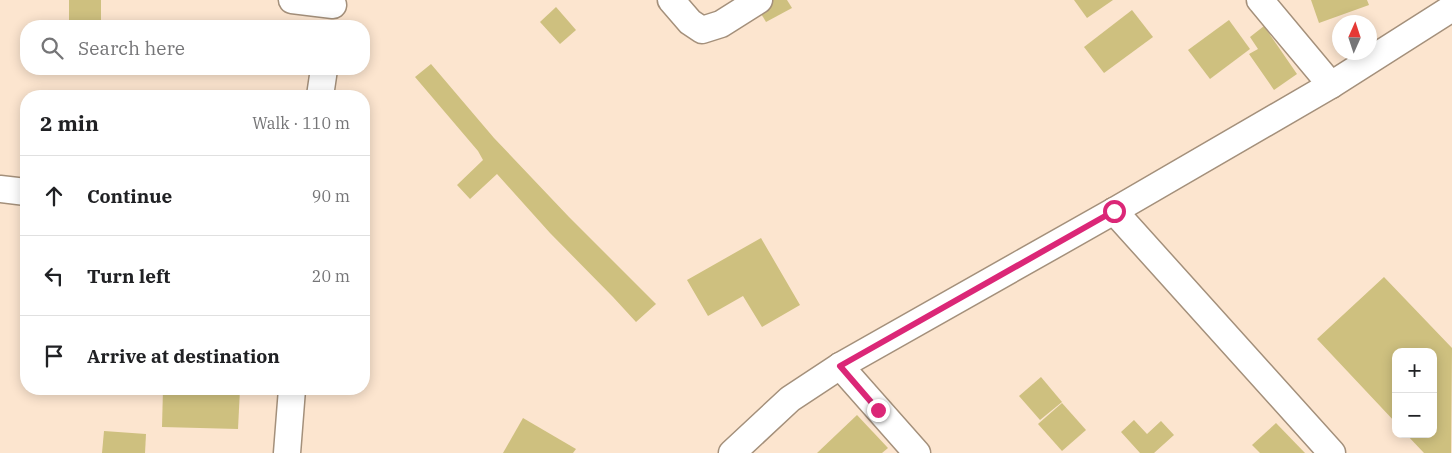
<!DOCTYPE html>
<html lang="en">
<head>
<meta charset="utf-8">
<style>
  :root { --surface:#fff; --page:#f2f2f2; --text:#202124; --muted:#757577; --line:#e0e0e0 }
  body { margin:0; font-family:"IBM Plex Serif",serif; background:var(--page); color:var(--text) }
  .controls { position:absolute; right:15px; bottom:15px; display:grid; overflow:hidden; border-radius:10px; box-shadow:0 2px 12px #0003 }
  .controls button { width:45px; height:45px; display:grid; place-items:center; padding:0; border:0; border-bottom:1px solid var(--line); background:var(--surface); color:var(--text); font:25px sans-serif }
  .compass { position:absolute; left:1332px; top:15px; width:45px; height:45px; border-radius:50%; background:var(--surface); box-shadow:0 2px 12px #0003; rotate:3deg }
  .stop { position:absolute; width:15px; height:15px; margin:-11px; border:4px solid #db2777; border-radius:50%; background:#fff }
  .stop.end { background:#db2777; border-color:#fff; box-shadow:0 1px 5px #0008 }
  .list { margin:0; padding:0; list-style:none }
  h2 { display:flex; justify-content:space-between; align-items:center; height:65px; margin:0; padding:0 20px; font-size:21px }
  h2 small { font-size:16px; font-weight:400; color:var(--muted) }
  .list li { display:grid; grid-template-columns:32px 1fr auto; gap:15px; align-items:center; box-sizing:border-box; height:80px; padding:0 20px; border-top:1px solid var(--line) }
  .list b { display:block; font-size:19px; white-space:nowrap }
  .list em { font-size:16px; font-style:normal; color:var(--muted) }
  .icon { flex:none; width:28px; height:28px; fill:none; stroke:currentColor; stroke-width:2; stroke-linecap:round; stroke-linejoin:round }
  .map { position:relative; flex:none; width:1452px; height:453px; overflow:hidden }
  .search { position:absolute; background:var(--surface); box-shadow:0 2px 12px #0003; left:20px; top:20px; width:350px; height:55px; display:flex; align-items:center; gap:12px; box-sizing:border-box; padding:0 18px; border-radius:20px; color:var(--muted); font-size:19px }
  .panel { position:absolute; background:var(--surface); box-shadow:0 2px 12px #0003; left:20px; top:90px; width:350px; height:305px; border-radius:20px }
  .map>svg:first-child { display:block }
  .building { fill:#cec07f }
  .lines { fill:none; stroke-linecap:round; stroke-linejoin:round }
  .minor-casing { stroke:#a4907b; stroke-width:29 }
  .minor { stroke:#fff; stroke-width:26 }
  .route { stroke:#db2777; stroke-width:6 }
</style>
</head>
<body>
<div class="map">
<svg width="1452" height="453" viewBox="0 0 1452 453">
  <rect width="100%" height="100%" fill="#fce5cf"/>
  <g class="building">
    <rect x="69" y="0" width="32" height="26"/>
    <polygon points="768,0 787,0 792,8 766,22 757,7"/>
    <polygon points="1074,0 1113,0 1087,18"/>
    <polygon points="1311,0 1367,0 1369,5 1319,23"/>
    <polygon points="556,7 576,30 560,44 540,22"/>
    <polygon points="1132,10 1153,37 1104,73 1084,47"/>
    <polygon points="1229,20 1250,49 1210,79 1188,50"/>
    <polygon points="1264,26 1297,74 1274,90 1249,54 1258,49 1250,37"/>
    <polygon points="431,64 494,138 569,217 656,304 636,322 613,297 550,233 497,174 470,199 457,185 483,160 478,151 415,77"/>
    <polygon points="761,238 800,305 762,327 743,296 708,316 687,280"/>
    <polygon points="1384,277 1452,348 1451,453 1424,453 1406,434 1433,434 1433,352 1396,352 1396,423 1317,339"/>
    <polygon points="1041,377 1062,402 1040,420 1019,396"/>
    <polygon points="163,389 240,389 238,429 162,427"/>
    <polygon points="1062,403 1086,430 1062,451 1038,424"/>
    <polygon points="857,415 888,448 882,453 817,453"/>
    <polygon points="523,418 576,449 573,453 503,453"/>
    <polygon points="1134,420 1147,434 1161,421 1174,435 1154,453 1140,453 1121,432"/>
    <polygon points="1276,423 1305,453 1260,453 1252,445"/>
    <polygon points="104,431 146,434 145,453 102,453"/>
  </g>
  <g class="lines">
    <g class="minor-casing">
      <g id="minor">
        <polyline points="292,0 333,5"/>
        <polyline points="671,0 690,22 702,30 721,24 759,0"/>
        <polyline points="1260,0 1331,85"/>
        <polyline points="320,96 324,69"/>
        <polyline points="0,189 26,192"/>
        <polyline points="1114,211 1332,453"/>
        <polyline points="840,366 917,453"/>
        <polyline points="287,453 292,389"/>
        <polyline points="732,453 790,399 840,366 1114,211 1331,85 1452,8"/>
      </g>
    </g>
    <use href="#minor" class="minor"/>
  </g>
  <g class="lines">
    <polyline class="route" points="878,410 840,366 1114,211"/>
  </g>
</svg>
<div class="controls">
<button>+</button>
<button>−</button>
</div>
<svg class="compass" viewBox="-18 -18 36 36"><path d="M0-13l5 13h-10z" fill="#e53935"/><path d="M0 13l5-13h-10z" fill="#757577"/></svg>
<div class="stop" style="left:1114px;top:211px"></div>
<div class="stop end" style="left:878px;top:410px"></div>
<div class="search"><svg class="icon" aria-label="search" viewBox="0 0 24 24"><circle cx="10" cy="10" r="6"/><path d="M15 15l6 6"/></svg>Search here</div>
<section class="panel">
<h2>2 min<small>Walk · 110 m</small></h2>
<ul class="list">
<li><svg class="icon" aria-label="ahead" viewBox="0 0 24 24"><path d="M12 20V5M6 11l6-6 6 6"/></svg><div><b>Continue</b></div><em>90 m</em></li>
<li><svg class="icon" aria-label="left" viewBox="0 0 24 24"><path d="M17 20v-9H6M10 6l-5 5 5 5"/></svg><div><b>Turn left</b></div><em>20 m</em></li>
<li><svg class="icon" aria-label="arrive" viewBox="0 0 24 24"><path d="M6 21V4h12l-3 4 3 4H6"/></svg><div><b>Arrive at destination</b></div></li>
</ul>
</section>
</div>
</body>
</html>
